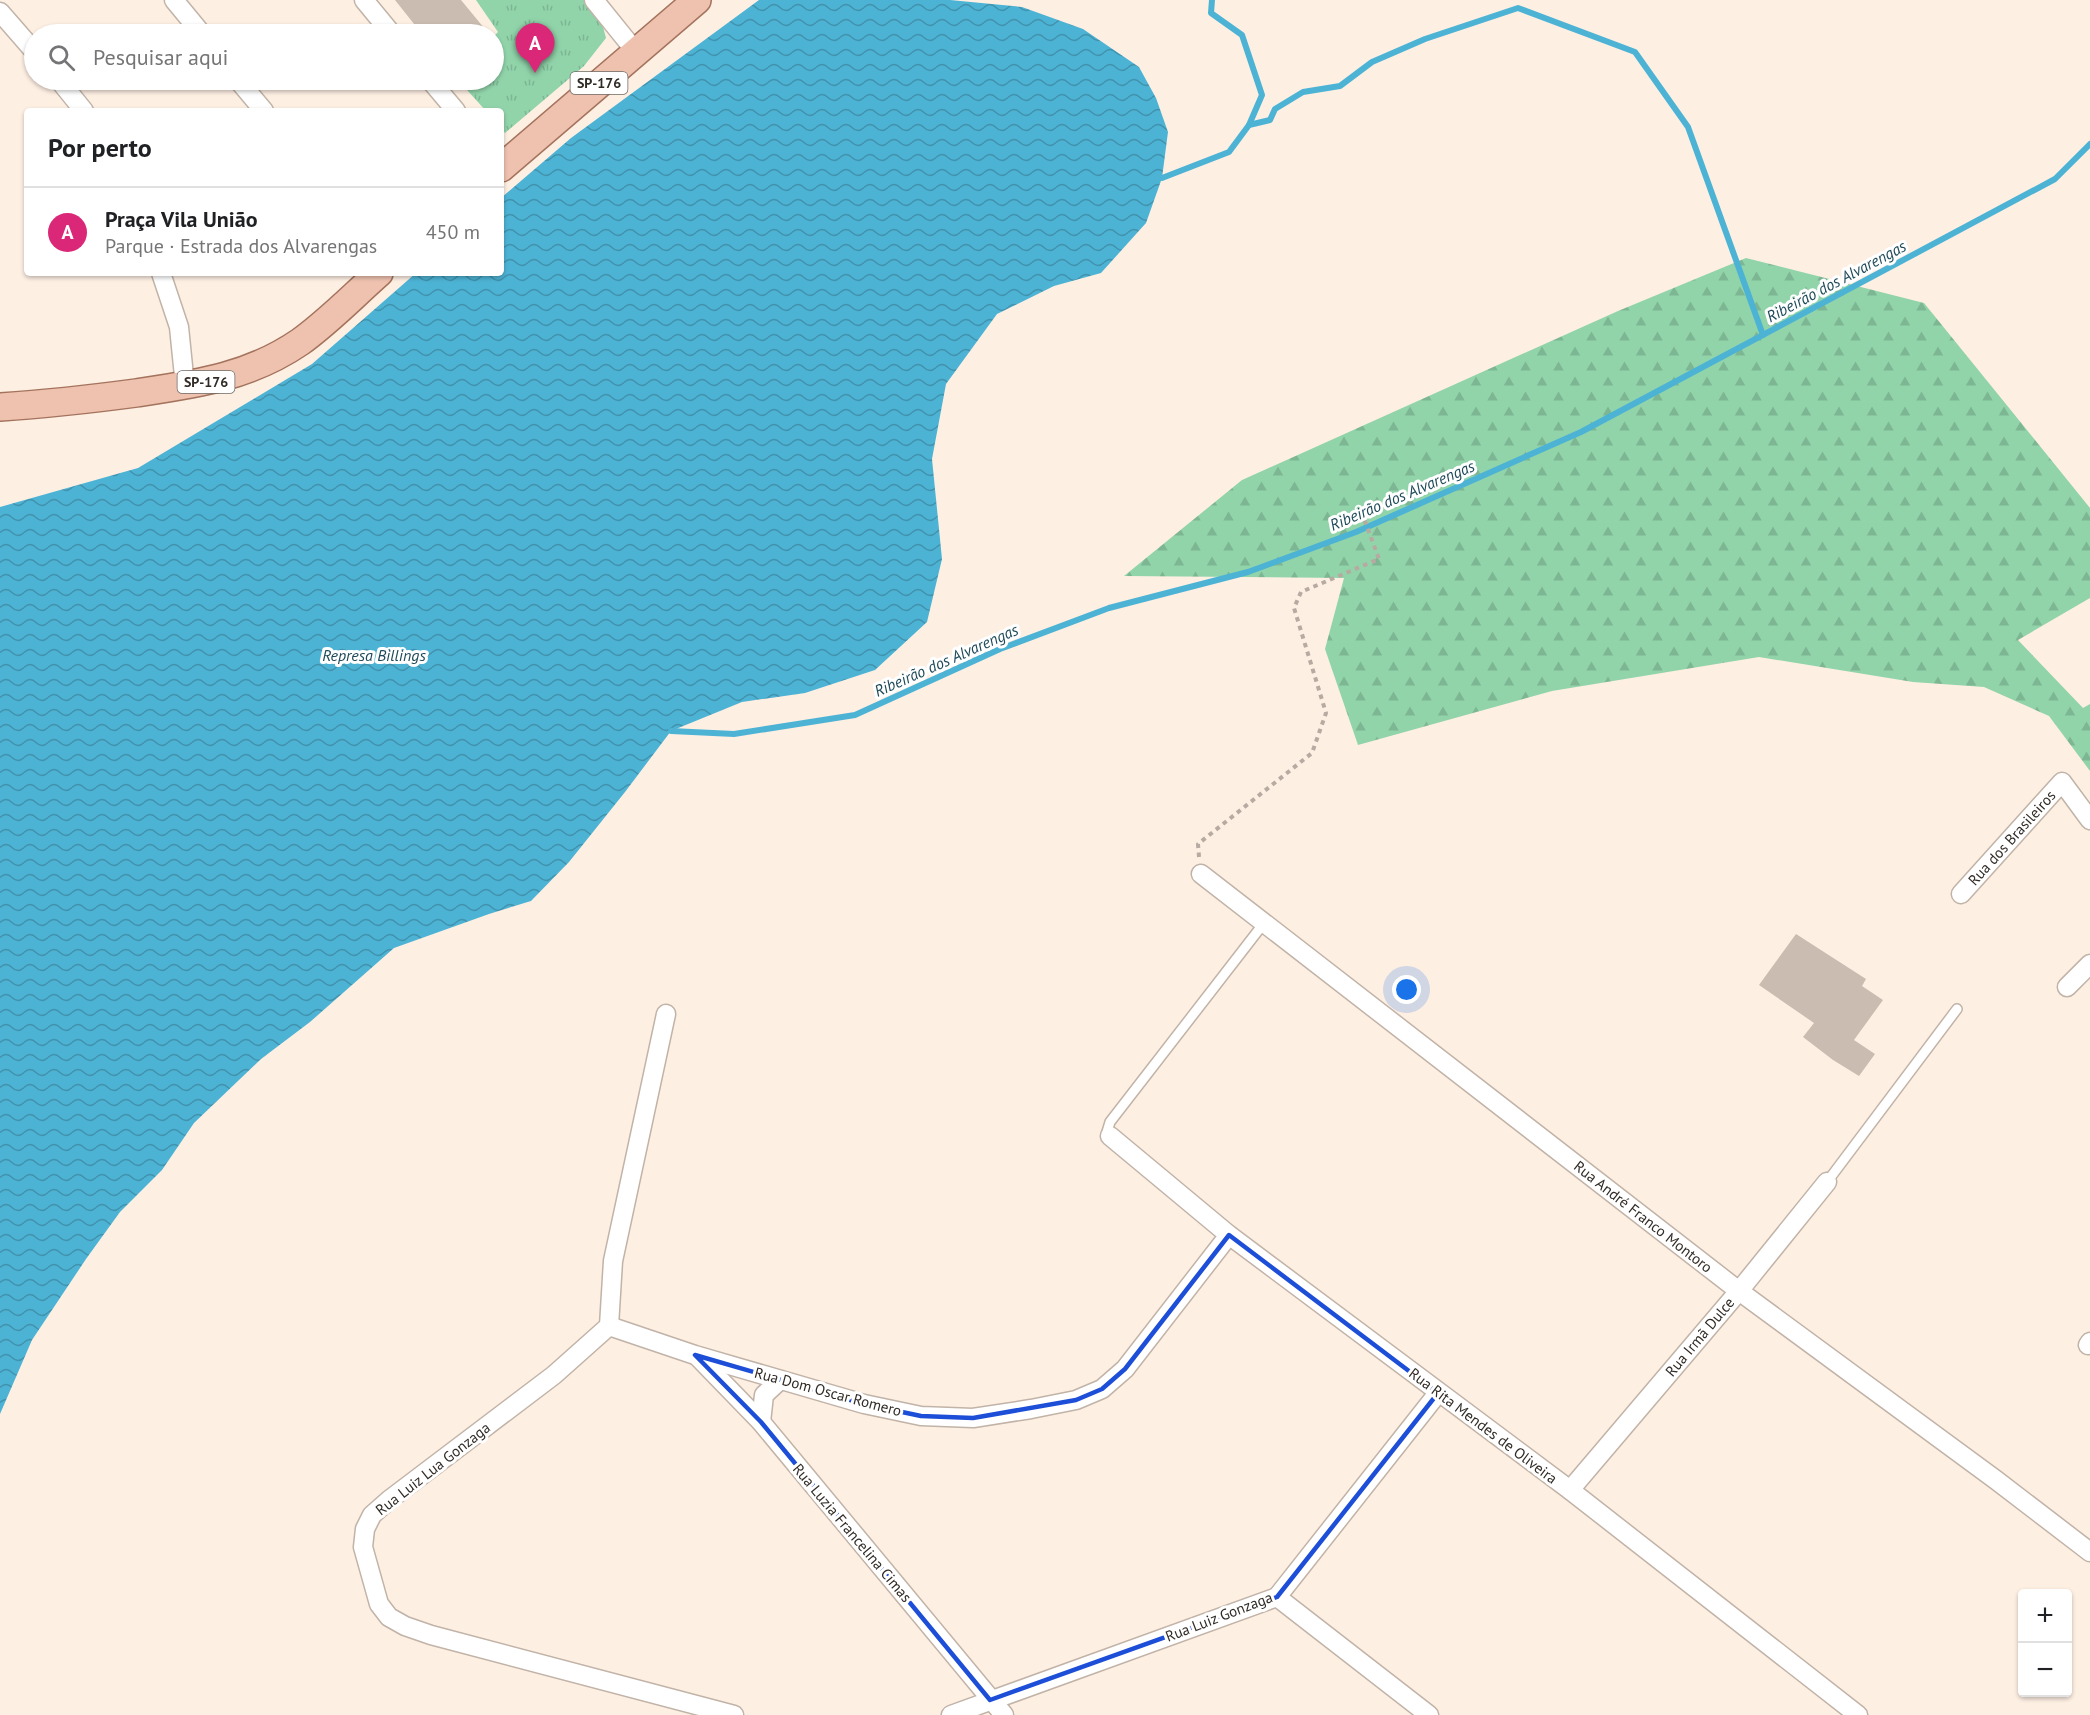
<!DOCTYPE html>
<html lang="pt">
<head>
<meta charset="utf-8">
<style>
  :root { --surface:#fff; --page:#f6f6f6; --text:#202124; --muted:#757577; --line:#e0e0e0; --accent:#db2777 }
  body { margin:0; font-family:"PT Sans",sans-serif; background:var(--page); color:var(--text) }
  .controls { position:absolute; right:18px; bottom:18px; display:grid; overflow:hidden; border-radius:6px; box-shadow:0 2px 4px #0004 }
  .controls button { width:54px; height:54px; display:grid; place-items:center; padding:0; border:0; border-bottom:2px solid var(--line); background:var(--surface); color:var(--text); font:30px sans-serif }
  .you { position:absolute; left:1407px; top:990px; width:21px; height:21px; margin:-15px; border:4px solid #fff; border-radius:50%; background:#1a73e8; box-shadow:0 0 0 9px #1a73e833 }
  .badge { display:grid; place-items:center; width:39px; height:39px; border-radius:50%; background:var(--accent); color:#fff; font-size:20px; font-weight:700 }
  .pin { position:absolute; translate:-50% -50px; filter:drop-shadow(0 2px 3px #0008) }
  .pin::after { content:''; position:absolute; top:32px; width:21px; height:18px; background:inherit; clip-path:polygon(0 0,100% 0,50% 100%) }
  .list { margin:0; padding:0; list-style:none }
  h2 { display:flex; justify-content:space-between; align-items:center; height:78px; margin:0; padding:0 24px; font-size:26px }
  h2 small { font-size:20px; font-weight:400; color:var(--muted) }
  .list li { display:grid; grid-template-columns:39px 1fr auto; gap:18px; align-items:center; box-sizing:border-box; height:90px; padding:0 24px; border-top:2px solid var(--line) }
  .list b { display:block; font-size:22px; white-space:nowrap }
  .list p { margin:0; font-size:20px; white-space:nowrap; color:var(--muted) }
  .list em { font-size:20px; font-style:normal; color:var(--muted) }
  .icon { flex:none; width:33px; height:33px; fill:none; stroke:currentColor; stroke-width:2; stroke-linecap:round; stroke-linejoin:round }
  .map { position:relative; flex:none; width:2090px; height:1715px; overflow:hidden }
  .search { position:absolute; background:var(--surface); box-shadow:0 2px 4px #0004; left:24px; top:24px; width:480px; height:66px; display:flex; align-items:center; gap:15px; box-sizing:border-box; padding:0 21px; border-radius:33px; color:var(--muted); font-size:22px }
  .panel { position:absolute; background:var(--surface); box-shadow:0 2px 4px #0004; left:24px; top:108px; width:480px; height:168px; border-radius:6px }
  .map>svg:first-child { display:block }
  .grass { fill:url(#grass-tufts) }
  .forest { fill:url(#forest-firs) }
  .water { fill:url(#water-waves) }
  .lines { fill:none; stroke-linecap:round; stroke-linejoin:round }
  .stream { stroke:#4db3d5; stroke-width:6 }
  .building { fill:#cabcb0 }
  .lane-casing { stroke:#c1b3a7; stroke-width:12 }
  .street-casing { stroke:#c1b3a7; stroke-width:21 }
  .primary-casing { stroke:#a4735d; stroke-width:30 }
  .path { stroke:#b6aaa1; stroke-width:4; stroke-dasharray:4.5 4.5; stroke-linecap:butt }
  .lane { stroke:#fff; stroke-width:9 }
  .street { stroke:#fff; stroke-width:18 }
  .primary { stroke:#eec2af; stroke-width:27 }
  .marked { fill:none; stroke:#1d4ed8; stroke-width:4.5; stroke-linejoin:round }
  .labels { text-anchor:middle; stroke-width:6; stroke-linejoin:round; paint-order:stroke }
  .shield { fill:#fff; stroke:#6e6b67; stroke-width:1.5 }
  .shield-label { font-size:14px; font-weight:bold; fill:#302b26 }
  .street-label { font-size:15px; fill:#302b26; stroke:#fff }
  .water-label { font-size:16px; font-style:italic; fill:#1e4a59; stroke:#fff }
</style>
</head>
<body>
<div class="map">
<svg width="2090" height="1715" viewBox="0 0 2090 1715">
  <defs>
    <pattern id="grass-tufts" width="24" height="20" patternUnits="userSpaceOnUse" patternTransform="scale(1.5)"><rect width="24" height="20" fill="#91d4aa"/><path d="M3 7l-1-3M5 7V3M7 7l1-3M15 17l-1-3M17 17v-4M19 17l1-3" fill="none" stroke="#7db692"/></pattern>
    <pattern id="forest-firs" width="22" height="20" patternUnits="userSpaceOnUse" patternTransform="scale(1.5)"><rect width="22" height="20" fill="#91d4aa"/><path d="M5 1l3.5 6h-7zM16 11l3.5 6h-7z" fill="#7db692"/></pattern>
    <pattern id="water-waves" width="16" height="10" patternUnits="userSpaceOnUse" patternTransform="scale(1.5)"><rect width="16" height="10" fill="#4db3d5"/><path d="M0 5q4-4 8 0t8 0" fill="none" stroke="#4092ad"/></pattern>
  </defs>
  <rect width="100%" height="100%" fill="#feefe3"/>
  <polygon class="grass" points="476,0 585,0 601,19 606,38 584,66 505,133 501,128 501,111 486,111 458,80 494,80 494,36 498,32"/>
  <polygon class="forest" points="1746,258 1924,303 2090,508 2090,598 2018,640 2083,708 2090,704 2090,771 2049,716 1984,687 1913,682 1759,657 1552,691 1358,745 1325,649 1344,578 1124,576 1242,480 1618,311"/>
  <polygon class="water" points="759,0 950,0 1022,7 1083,29 1139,67 1156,98 1168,132 1162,178 1146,223 1101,273 1054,286 997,314 946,384 932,459 942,559 927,622 875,670 805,693 742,702 671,731 625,792 569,862 531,901 489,914 394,948 310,1022 261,1059 194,1123 162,1170 120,1212 86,1259 32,1340 0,1414 0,507 138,468 312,364 416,273 501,273 501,198 571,138"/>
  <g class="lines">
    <g class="stream">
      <polyline points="1212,0 1211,13 1242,35 1262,95 1249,125"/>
      <polyline points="1162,178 1229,152 1249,125 1270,120 1275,109 1303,92 1340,86 1372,62 1425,39 1518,8 1635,52 1688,127 1763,335"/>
      <polyline points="671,731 734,734 855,715 1000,649 1109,608 1248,572 1356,532 1581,432 2055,179 2090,144"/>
    </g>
  </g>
  <g class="building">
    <polygon points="395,0 461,0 489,34 422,34"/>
    <polygon points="1796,934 1866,979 1862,986 1883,1000 1854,1040 1875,1054 1859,1076 1833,1060 1803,1037 1814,1023 1759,985"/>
  </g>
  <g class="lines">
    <g class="lane-casing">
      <g id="lane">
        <polyline points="1110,1136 1107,1132 1110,1122 1264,923"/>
        <polyline points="1827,1182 1957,1009"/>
      </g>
    </g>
    <g class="street-casing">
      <g id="street">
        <polyline points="174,0 202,34"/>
        <polyline points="364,0 392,34"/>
        <polyline points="594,0 636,52"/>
        <polyline points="0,12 34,51"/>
        <polyline points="59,80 84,111"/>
        <polyline points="238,80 264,111"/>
        <polyline points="430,80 456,111"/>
        <polyline points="161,273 179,327 185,386"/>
        <polyline points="1201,874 1739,1291 1996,1480 2090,1552"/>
        <polyline points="1961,894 2062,782 2090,820"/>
        <polyline points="2067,987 2090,964"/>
        <polyline points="666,1014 613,1261 609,1326 554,1375 389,1500 372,1515 365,1529 363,1547 379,1604 389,1617 405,1626 431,1635 734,1715"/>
        <polyline points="1110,1136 1229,1235 1570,1490 1858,1715"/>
        <polyline points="609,1326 695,1355 864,1404 921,1416 973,1418 1031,1409 1076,1400 1102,1389 1125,1369 1229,1235"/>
        <polyline points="2088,1345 2090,1342"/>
        <polyline points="697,1356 761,1422 1004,1715"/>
        <polyline points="761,1422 764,1395 780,1380"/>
        <polyline points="1570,1490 1739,1291 1827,1182"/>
        <polyline points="1277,1597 1429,1715"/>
        <polyline points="951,1715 1277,1597 1438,1393"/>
      </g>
    </g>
    <g class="primary-casing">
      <g id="primary">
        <polyline points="501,168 697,0"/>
        <path d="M0,407C46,404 91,399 136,393C196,384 249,377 300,342C328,322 353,296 379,273"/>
      </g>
    </g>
    <polyline class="path" points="1199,857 1198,844 1312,753 1326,713 1294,608 1301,592 1379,559 1360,508"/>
    <use href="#lane" class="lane"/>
    <use href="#street" class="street"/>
    <use href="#primary" class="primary"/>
  </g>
  <path class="marked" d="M1229,1235L1438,1393L1277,1597L990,1700L761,1422L695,1355L864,1404L921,1416L973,1418L1076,1400L1102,1389L1125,1369Z"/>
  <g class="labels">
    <g class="shield">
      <rect x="570.5" y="72" width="57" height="22" rx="4.5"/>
      <rect x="177.5" y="371" width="57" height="22" rx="4.5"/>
    </g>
    <g class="shield-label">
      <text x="599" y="88">SP-176</text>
      <text x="206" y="387">SP-176</text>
    </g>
    <g class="street-label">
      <text transform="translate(2012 838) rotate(-48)" y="5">Rua dos Brasileiros</text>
      <text transform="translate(1643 1217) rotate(38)" y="5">Rua André Franco Montoro</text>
      <text transform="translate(1700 1337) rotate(-50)" y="5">Rua Irmã Dulce</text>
      <text transform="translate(828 1392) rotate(15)" y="5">Rua Dom Oscar Romero</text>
      <text transform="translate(1483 1426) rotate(37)" y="5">Rua Rita Mendes de Oliveira</text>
      <text transform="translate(433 1469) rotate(-38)" y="5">Rua Luiz Lua Gonzaga</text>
      <text transform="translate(852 1533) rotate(50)" y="5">Rua Luzia Francelina Cimas</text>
      <text transform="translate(1219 1617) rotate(-21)" y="5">Rua Luiz Gonzaga</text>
    </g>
    <g class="water-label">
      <text transform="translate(1836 281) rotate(-28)" y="6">Ribeirão dos Alvarengas</text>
      <text transform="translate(1402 495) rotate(-23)" y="6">Ribeirão dos Alvarengas</text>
      <text x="374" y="661">Represa Billings</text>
      <text transform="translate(946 660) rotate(-24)" y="6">Ribeirão dos Alvarengas</text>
    </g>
  </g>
</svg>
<div class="controls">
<button>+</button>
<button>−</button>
</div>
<div class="you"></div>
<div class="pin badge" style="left:535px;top:73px">A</div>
<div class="search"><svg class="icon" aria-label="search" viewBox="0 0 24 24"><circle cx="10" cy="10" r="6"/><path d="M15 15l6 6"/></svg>Pesquisar aqui</div>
<section class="panel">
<h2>Por perto<small></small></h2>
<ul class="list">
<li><span class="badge">A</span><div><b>Praça Vila União</b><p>Parque · Estrada dos Alvarengas</p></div><em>450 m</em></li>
</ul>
</section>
</div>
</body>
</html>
